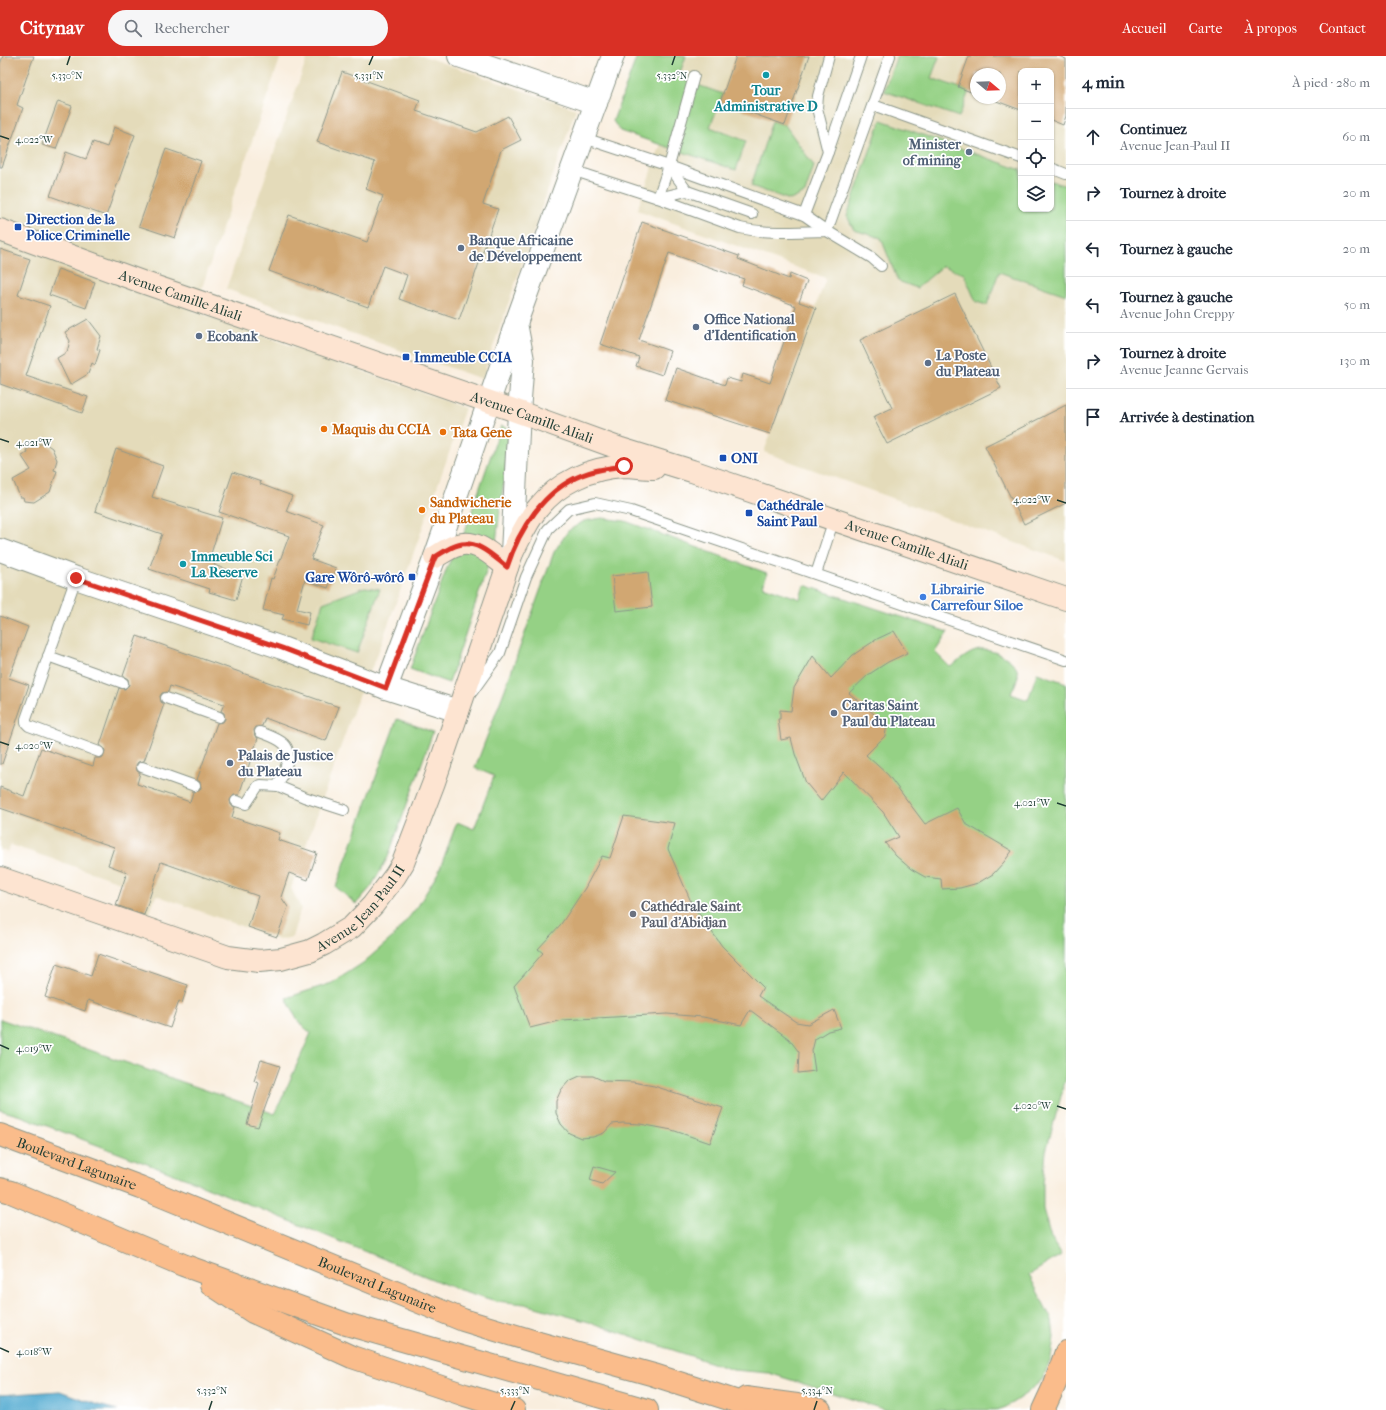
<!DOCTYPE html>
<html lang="fr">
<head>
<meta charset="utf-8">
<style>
  :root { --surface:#fff; --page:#f6f6f7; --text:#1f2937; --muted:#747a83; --line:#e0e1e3; --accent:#d93025 }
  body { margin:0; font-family:"IM FELL French Canon",serif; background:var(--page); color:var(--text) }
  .controls { position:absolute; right:12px; top:12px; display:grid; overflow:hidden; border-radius:8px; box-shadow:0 1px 3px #0004 }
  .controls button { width:36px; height:36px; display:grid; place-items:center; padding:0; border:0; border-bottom:1px solid var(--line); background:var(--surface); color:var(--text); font:20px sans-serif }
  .compass { position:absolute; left:970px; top:12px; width:36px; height:36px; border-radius:50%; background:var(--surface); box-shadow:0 1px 3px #0004; rotate:109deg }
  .stop { position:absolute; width:12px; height:12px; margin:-9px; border:3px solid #d93025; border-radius:50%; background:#fff }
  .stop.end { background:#d93025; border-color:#fff; box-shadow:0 1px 4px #0008 }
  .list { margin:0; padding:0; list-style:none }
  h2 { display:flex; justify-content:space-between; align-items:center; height:52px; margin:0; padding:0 16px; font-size:17px }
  h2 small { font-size:13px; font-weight:400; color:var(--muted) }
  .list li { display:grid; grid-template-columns:26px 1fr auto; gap:12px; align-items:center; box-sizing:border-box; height:56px; padding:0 16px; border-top:1px solid var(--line) }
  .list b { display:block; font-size:15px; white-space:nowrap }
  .list p { margin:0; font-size:13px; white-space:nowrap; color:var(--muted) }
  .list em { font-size:13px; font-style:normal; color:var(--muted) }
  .icon { flex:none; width:22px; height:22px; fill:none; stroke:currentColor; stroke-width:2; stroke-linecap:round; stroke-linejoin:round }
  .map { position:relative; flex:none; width:1066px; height:1354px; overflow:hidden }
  header { display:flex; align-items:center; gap:24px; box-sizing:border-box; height:56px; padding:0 20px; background:var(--accent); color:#fff }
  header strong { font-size:19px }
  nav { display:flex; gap:22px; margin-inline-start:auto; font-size:14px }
  .search { width:280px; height:36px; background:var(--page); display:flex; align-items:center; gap:10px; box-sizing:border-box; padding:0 14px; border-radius:22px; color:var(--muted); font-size:15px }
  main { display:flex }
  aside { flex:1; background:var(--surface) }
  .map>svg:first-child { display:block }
  .built { fill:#e4dbba; fill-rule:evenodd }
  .green { fill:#95d185; stroke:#5a875c }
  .water { fill:#54acd1; stroke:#3a7482 }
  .building { fill:#d1a772; fill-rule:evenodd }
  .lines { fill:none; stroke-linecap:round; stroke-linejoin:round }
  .service-casing { stroke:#8c9689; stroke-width:12 }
  .tertiary-casing { stroke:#8c9689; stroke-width:24 }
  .secondary-casing { stroke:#8c9689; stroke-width:24 }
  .trunk-casing { stroke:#8c9689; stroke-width:24 }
  .service { stroke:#fff; stroke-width:10 }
  .tertiary { stroke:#fff; stroke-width:22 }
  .secondary { stroke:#fde4d1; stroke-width:22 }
  .trunk { stroke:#fabc8b; stroke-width:22 }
  .route { stroke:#d93025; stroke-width:5 }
  .ticks { fill:none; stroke:#1f3d34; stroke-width:1.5 }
  .culture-dot { fill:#0f9aa8; stroke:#fff; stroke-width:1.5 }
  .service-dot { fill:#5c6f8a; stroke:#fff; stroke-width:1.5 }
  .transit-dot { fill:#1a4fb4; stroke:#fff; stroke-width:1.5 }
  .food-dot { fill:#e8710a; stroke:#fff; stroke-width:1.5 }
  .shop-dot { fill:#3f7fe0; stroke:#fff; stroke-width:1.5 }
  .worship-dot { fill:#6b7280; stroke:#fff; stroke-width:1.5 }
  .labels { text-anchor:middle; stroke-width:3.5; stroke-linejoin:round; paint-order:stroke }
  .culture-label { font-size:14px; font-weight:bold; fill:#0d838f; stroke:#fff }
  .service-label { font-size:14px; font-weight:bold; fill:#4e5e75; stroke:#fff; text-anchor:start }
  .transit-label { font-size:14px; font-weight:bold; fill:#164399; stroke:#fff; text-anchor:start }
  .street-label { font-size:14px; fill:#1f3d34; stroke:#fff }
  .food-label { font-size:14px; font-weight:bold; fill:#c56008; stroke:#fff; text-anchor:start }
  .shop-label { font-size:14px; font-weight:bold; fill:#366cbe; stroke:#fff; text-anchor:start }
  .worship-label { font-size:14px; font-weight:bold; fill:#5b616d; stroke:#fff; text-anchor:start }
  .ticks-label { font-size:10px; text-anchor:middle; fill:#1f3d34; stroke:#fff; stroke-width:3.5; stroke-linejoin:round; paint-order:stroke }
</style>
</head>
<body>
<header>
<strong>Citynav</strong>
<div class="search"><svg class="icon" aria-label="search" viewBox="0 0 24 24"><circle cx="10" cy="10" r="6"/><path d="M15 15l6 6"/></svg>Rechercher</div>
<nav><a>Accueil</a><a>Carte</a><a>À propos</a><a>Contact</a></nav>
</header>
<main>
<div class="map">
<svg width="1066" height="1354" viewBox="0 0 1066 1354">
  <rect width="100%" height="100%" fill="#fff"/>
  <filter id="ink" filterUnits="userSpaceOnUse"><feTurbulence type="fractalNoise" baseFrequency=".025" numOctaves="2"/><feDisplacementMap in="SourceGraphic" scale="8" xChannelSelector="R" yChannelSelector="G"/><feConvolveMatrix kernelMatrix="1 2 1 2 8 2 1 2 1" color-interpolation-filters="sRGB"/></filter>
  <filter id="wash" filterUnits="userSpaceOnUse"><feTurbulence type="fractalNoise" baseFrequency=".012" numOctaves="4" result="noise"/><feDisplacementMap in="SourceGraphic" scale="16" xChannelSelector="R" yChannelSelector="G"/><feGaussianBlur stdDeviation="0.9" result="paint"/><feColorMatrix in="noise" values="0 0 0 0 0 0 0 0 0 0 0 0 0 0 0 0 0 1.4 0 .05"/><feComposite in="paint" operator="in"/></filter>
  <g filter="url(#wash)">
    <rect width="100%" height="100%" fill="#f9eede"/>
    <g class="built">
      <polygon points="0,0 281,0 194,255 465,352 378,597 356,647 291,832 301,852 292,881 279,884 156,839 148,861 115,849 123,827 11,789 8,796 0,794"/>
      <polygon points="308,0 423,0 576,53 482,323 226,233"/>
      <path d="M637,0H1066V505L764,396L826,222L637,154L661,88L620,75L613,65ZM1021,15H1051V153H1021ZM976,18H1000V42H976Z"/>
    </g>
    <g class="green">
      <polygon points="637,0 686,0 678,22 723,38 710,71 746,85 736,114 620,75 613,65"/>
      <polygon points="897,0 935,0 939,1 931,22 969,35 959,61 884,35"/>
      <polygon points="881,64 1021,114 1021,153 1051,153 1051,125 1066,130 1066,239 999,216 987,249 976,246 964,218 943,210 917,232 898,225 881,182 854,174 847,160"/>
      <polygon points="772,65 785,69 814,110 805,137 790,144 751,130"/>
      <polygon points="501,370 507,372 509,377 507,401 496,486 449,627 410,613 448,509 465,475"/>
      <path d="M602,462L625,465L767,517L763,530L800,543L804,529L948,576L935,596L950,611C960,605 968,596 980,594C994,593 1019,604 1018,620C1017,626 1013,632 1011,638L1028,644L1037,617L1066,627V1022L1046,1095L1043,1128V1153L1051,1182L1061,1199L1029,1219L1052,1264L1054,1281L1051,1303L1042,1324L1027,1337L1006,1351L997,1354H886L769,1317L733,1314L589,1266L525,1248L496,1245L454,1232L192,1125L21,1060L0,1054V963L275,1058L311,977L300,968L286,942L332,927L363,907L393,881L418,850L439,815L457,766L474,773L494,720L475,712L505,633L554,496L568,475L584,465Z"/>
      <polygon points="365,531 380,533 357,597 311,582 323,547"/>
      <polygon points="397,663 433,676 388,801 371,831 356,848 336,831"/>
    </g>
    <polygon class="water" points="60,1335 98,1349 118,1354 0,1354 0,1339"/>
    <g id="blocks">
      <g class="building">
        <polygon points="3,0 34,0 17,49 23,52 2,111 0,111 0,8"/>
        <polygon points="736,0 809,0 785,69 720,46"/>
        <polygon points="969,0 1058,0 1066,3 1066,60 1063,69 1051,64 1051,15 1021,15 1021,54 988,42 1000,42 1000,18 976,18 976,38 958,31"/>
        <polygon points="342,16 420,44 416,55 477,76 508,60 521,84 501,94 483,148 498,153 459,264 399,243 407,219 383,210 368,251 269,215 289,159 367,186 383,140 366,133 375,106 317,86"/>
        <polygon points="58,45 72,50 56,93 42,89"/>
        <polygon points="114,71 135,79 106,160 50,140 66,96 86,103 93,86 107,91"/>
        <polygon points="166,93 201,105 175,182 139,170"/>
        <polygon points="642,166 739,200 738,203 789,223 790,218 807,225 799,246 816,252 770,378 665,344 676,312 725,329 727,322 741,326 743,318 770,327 796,250 742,229 744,223 669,197 639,284 670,295 662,319 636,310 639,301 600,288"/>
        <polygon points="0,193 30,203 18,239 50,250 26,320 88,341 82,357 0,328"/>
        <polygon points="58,213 95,226 86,252 49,239"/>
        <polygon points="955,238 1001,332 887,388 873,361 892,352 860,284"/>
        <polygon points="88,263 101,280 97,293 100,294 95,309 92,307 88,318 70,329 57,302 67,296 70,285 65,276"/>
        <polygon points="1066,349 1066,447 1024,468 985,390"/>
        <polygon points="37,388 46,388 52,392 57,404 54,414 57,415 50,436 34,446 24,445 23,441 20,441 13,424 31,414 21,399 27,396 26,394"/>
        <polygon points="116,393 163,410 152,441 222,462 210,501 217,503 214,509 243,519 236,544 209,536 210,533 149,513 162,478 95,455"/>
        <polygon points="233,416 261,426 260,428 292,440 286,455 324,469 311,503 336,512 328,532 305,524 297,553 310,556 307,569 282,563 284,559 263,554 271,522 273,523 289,480 219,456"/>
        <polygon points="648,516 652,551 616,555 612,520"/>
        <polygon points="0,560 28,571 9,622 29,629 2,708 0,708"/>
        <polygon points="894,575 907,597 888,606 868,619 849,637 887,669 885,680 866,699 888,719 925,768 957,752 966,768 1012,795 1004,806 993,818 978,827 960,832 942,833 941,823 925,821 911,813 896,800 885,787 899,781 883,756 844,716 821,745 806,727 795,698 791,682 781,684 778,663 780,663 780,654 791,655 794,632 813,600 831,622 853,599 877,583"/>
        <path d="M137,580L339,651L326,685L265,662L262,670L256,671L254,674L255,680L258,682L239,739H234L230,744L231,749L235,751L232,761L280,777L278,784L317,797L308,824L289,817L281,841L288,851L277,881L248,871L258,840L161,806L144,859L116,849L127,816L108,809L114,791L0,752V731L24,740L41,692L93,710L95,702H100L103,701L105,695L104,692L100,689L119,632L125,633L129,629L128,623L123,620ZM170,630L224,648L221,655L224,657L225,663L223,666L217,667L197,724L200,726L201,732L199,735L193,736L190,746L137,728L140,717L137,715L136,709L138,706L144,705L164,648L161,646L160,640L162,637L168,636Z"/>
        <polygon points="624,760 675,767 668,793 692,848 722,890 763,931 758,940 796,966 808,968 834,954 841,972 828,975 815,983 812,995 815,1015 798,1017 799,996 789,983 750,954 741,969 703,961 667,958 562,964 530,972 514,930 543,897 538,893 561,868 585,832 602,800 610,802"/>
        <polygon points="98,898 188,929 182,947 179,945 170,972 88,944 85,955 45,941 56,908 91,920"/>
        <polygon points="261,1004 280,1010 258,1071 247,1068 259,1027 254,1025"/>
        <polygon points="580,1020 593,1020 604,1025 633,1026 654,1030 723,1052 710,1087 672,1074 640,1068 623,1067 612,1068 604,1077 593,1081 581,1082 569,1077 561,1068 556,1057 556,1045 561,1034 569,1025"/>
        <polygon points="594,1110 615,1116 602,1128 590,1124"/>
      </g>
    </g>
  </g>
  <g filter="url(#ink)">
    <use href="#blocks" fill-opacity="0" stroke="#8c9689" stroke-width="1"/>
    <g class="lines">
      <g class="service-casing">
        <g id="service">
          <polyline points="873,49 1021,102"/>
          <polyline points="584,82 669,110 804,159 827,175 872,202 881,210"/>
          <polyline points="828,96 817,52 818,40 829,0"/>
          <polyline points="669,110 687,135"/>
          <polyline points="1051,112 1066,118"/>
          <path d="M572,114L658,142L740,172C768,178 798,176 827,175"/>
          <polyline points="658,142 669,110 694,20"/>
          <polyline points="658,142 687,135 752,158"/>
          <polyline points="804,159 828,96 861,0"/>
          <polyline points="827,175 890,0"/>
          <polyline points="816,518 834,463"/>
          <polyline points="76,522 26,663 26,667 29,670 99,696"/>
          <polyline points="48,600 123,627"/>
          <polyline points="472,636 500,597 526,521 548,473 569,453 595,447 631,455 1066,604"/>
          <polyline points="166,642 219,661"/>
          <path d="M260,676C267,679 278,682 284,688C295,698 282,718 278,730"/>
          <polyline points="142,711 195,730"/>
          <polyline points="236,745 246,748 258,730 261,729 278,730 304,741 344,754"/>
        </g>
      </g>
      <g class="tertiary-casing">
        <g id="tertiary">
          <polyline points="459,0 596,47"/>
          <polyline points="0,494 76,522 282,592 386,632 458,655"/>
          <polyline points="512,497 519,356 523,304 516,267"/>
          <polyline points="386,632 435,501 516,267 613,0"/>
        </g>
      </g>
      <g class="secondary-casing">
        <g id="secondary">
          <path id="s1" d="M0,174L142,226L519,356L621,393L692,415L1066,543"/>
          <path d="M435,501C442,497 450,491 458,489C477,483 493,500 507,511"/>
          <path id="s2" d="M0,822L228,901L259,905L281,903L310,895L324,888L352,871L373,849L395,820L403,807L434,726L512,497C520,482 527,465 538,452C559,426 590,412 623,410C633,410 644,412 654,412"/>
        </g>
      </g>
      <g class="trunk-casing">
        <g id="trunk">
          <path id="s3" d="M0,1079L140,1131L463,1264L539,1287L654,1319L763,1354"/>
          <polyline points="0,1133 11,1136 183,1209 346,1268 647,1354"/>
          <polyline points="211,1228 253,1256 352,1301 465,1339 514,1354"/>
          <polyline points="746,1342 797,1349 820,1354"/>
          <polyline points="1043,1354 1055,1328 1066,1296"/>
        </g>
      </g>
      <use href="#service" class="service"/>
      <use href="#tertiary" class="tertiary"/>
      <use href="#secondary" class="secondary"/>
      <use href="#trunk" class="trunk"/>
    </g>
  </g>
  <g class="lines" filter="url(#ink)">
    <path class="route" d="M76,522L282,592L386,632L435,501C442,497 450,491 458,489C477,483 493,500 507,511C519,473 544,434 582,419C596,413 610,412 624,410"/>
  </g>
  <path class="ticks" d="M67,9L70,0M369,9L373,0M672,9L675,0M0,80L9,83M0,383L9,386M1057,444L1066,447M0,686L9,689M1057,747L1066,750M0,989L9,993M1057,1050L1066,1053M0,1292L9,1296M209,1354L212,1345M511,1354L515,1345M814,1354L817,1345"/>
  <g class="culture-dot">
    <circle cx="766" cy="19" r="4"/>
    <circle cx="183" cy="508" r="4"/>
  </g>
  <g class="service-dot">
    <circle cx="969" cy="96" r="4"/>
    <circle cx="461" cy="192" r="4"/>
    <circle cx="696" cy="271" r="4"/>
    <circle cx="199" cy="280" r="4"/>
    <circle cx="928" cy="307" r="4"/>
    <circle cx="834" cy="657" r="4"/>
    <circle cx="230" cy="707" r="4"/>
  </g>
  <g class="transit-dot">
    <rect x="14" y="167" width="8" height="8" rx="2"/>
    <rect x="402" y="297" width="8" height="8" rx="2"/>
    <rect x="719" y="398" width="8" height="8" rx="2"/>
    <rect x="745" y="453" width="8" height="8" rx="2"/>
    <rect x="408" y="517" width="8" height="8" rx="2"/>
  </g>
  <g class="food-dot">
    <circle cx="324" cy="373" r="4"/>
    <circle cx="443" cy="376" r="4"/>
    <circle cx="422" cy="454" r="4"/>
  </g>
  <circle class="shop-dot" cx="923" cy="541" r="4"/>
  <circle class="worship-dot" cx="633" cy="858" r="4"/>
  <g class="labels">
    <g class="culture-label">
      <text x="766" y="39">Tour<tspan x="766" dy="16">Administrative D</tspan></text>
      <text x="191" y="505" text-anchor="start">Immeuble Sci<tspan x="191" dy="16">La Reserve</tspan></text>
    </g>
    <g class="service-label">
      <text x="961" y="93" text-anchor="end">Minister<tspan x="961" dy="16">of mining</tspan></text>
      <text x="469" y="189">Banque Africaine<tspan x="469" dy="16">de Développement</tspan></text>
      <text x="704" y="268">Office National<tspan x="704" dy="16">d'Identification</tspan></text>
      <text x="207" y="285">Ecobank</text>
      <text x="936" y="304">La Poste<tspan x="936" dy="16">du Plateau</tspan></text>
      <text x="842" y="654">Caritas Saint<tspan x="842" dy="16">Paul du Plateau</tspan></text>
      <text x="238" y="704">Palais de Justice<tspan x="238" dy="16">du Plateau</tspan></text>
    </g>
    <g class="transit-label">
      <text x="26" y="168">Direction de la<tspan x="26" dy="16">Police Criminelle</tspan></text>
      <text x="414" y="306">Immeuble CCIA</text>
      <text x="731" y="407">ONI</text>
      <text x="757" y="454">Cathédrale<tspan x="757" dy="16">Saint Paul</tspan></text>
      <text x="404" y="526" text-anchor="end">Gare Wôrô-wôrô</text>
    </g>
    <g class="street-label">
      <text dy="5" stroke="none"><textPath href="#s1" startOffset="192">Avenue Camille Aliali</textPath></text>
      <text dy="5" stroke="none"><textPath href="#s1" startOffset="564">Avenue Camille Aliali</textPath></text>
      <text dy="5" stroke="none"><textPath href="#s1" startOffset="960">Avenue Camille Aliali</textPath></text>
      <text dy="5" stroke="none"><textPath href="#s2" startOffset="392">Avenue Jean-Paul II</textPath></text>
      <text dy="5" stroke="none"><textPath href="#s3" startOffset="82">Boulevard Lagunaire</textPath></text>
      <text dy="5" stroke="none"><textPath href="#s3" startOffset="406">Boulevard Lagunaire</textPath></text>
    </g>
    <g class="food-label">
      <text x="332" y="378">Maquis du CCIA</text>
      <text x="451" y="381">Tata Gene</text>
      <text x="430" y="451">Sandwicherie<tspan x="430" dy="16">du Plateau</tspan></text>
    </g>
    <g class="shop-label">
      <text x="931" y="538">Librairie<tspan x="931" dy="16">Carrefour Siloe</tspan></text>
    </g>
    <g class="worship-label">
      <text x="641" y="855">Cathédrale Saint<tspan x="641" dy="16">Paul d'Abidjan</tspan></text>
    </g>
  </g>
  <g class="ticks-label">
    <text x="67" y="23">5.330°N</text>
    <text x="369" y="23">5.331°N</text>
    <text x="672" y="23">5.332°N</text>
    <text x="34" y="87">4.022°W</text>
    <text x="34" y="390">4.021°W</text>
    <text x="1032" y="447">4.022°W</text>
    <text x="34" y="693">4.020°W</text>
    <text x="1032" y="750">4.021°W</text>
    <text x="34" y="996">4.019°W</text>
    <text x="1032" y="1053">4.020°W</text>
    <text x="34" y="1299">4.018°W</text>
    <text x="212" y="1338">5.332°N</text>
    <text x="515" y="1338">5.333°N</text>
    <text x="817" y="1338">5.334°N</text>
  </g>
</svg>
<div class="controls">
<button>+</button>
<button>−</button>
<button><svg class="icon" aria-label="locate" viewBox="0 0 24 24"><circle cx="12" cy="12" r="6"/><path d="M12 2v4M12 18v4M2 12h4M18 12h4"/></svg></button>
<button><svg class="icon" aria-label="layers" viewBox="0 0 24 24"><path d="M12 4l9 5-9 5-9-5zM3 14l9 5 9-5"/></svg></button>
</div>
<svg class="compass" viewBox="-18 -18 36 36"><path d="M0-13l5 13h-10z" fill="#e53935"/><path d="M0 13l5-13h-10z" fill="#747a83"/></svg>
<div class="stop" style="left:624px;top:410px"></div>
<div class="stop end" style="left:76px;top:522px"></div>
</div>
<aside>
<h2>4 min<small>À pied · 280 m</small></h2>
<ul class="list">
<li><svg class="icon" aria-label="ahead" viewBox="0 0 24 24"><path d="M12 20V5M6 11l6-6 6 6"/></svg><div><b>Continuez</b><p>Avenue Jean-Paul II</p></div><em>60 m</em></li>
<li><svg class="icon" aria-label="right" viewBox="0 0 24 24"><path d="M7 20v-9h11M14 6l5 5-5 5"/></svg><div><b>Tournez à droite</b></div><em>20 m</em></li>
<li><svg class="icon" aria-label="left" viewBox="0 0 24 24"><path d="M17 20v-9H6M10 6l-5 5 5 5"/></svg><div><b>Tournez à gauche</b></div><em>20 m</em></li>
<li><svg class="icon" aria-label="left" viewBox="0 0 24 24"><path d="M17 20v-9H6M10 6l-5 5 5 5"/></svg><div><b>Tournez à gauche</b><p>Avenue John Creppy</p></div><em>50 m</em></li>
<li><svg class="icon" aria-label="right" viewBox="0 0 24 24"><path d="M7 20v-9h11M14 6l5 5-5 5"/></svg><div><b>Tournez à droite</b><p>Avenue Jeanne Gervais</p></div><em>130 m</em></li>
<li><svg class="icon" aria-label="arrive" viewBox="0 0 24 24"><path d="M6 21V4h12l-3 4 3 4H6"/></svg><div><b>Arrivée à destination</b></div></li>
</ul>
</aside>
</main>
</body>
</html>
